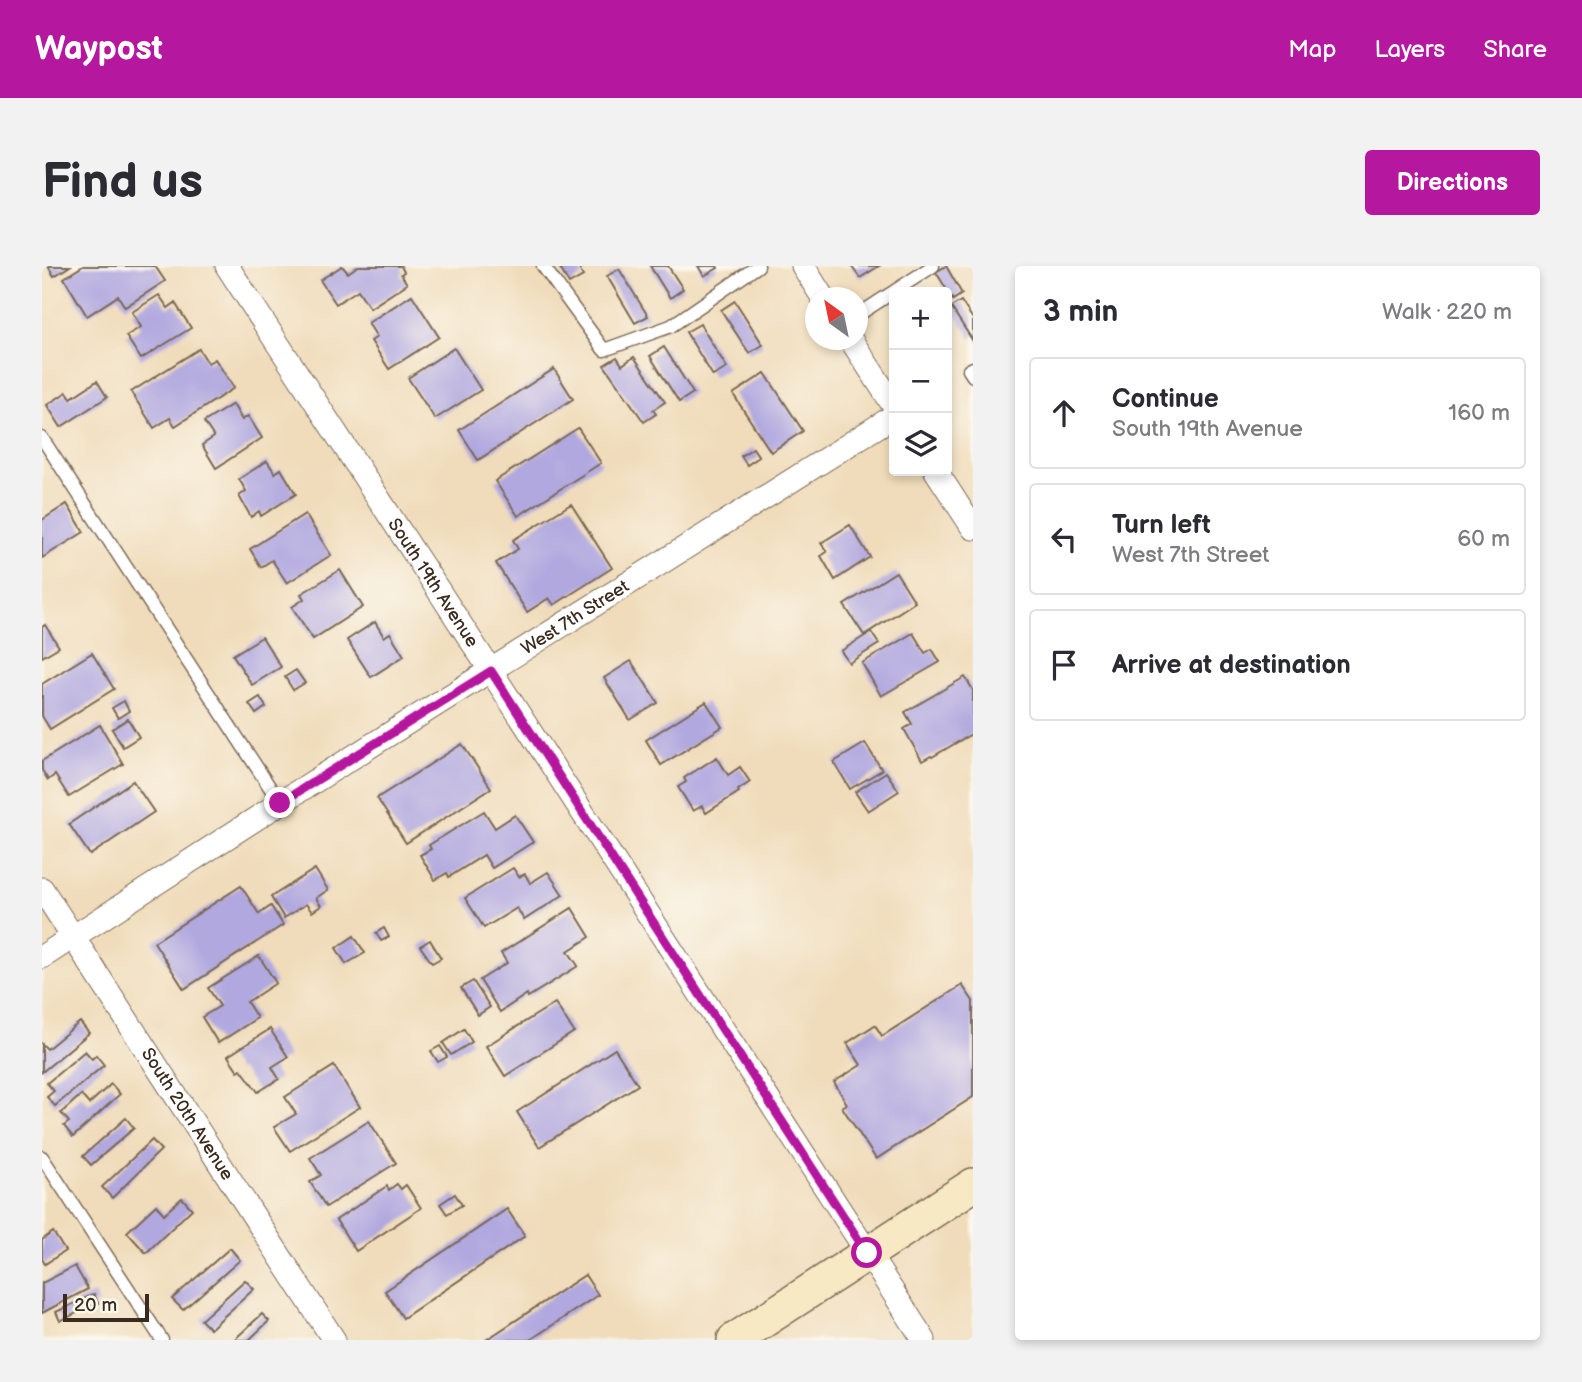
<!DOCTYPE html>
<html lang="en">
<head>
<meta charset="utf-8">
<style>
  :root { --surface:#fff; --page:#f2f2f3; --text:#2b2b33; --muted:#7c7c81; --line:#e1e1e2; --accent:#b5179e }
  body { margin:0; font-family:"Balsamiq Sans",sans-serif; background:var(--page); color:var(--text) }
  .controls { position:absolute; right:21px; top:21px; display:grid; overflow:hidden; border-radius:7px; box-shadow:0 4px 10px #0003 }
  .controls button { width:63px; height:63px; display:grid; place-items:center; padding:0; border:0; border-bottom:2px solid var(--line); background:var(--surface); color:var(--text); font:35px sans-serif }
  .compass { position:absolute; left:763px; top:21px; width:63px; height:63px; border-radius:50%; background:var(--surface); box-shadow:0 4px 10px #0003; rotate:327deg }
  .scale { position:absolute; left:21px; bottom:18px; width:86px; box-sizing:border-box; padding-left:7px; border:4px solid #3b2a1e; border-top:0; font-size:19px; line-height:24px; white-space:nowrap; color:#3b2a1e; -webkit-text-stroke:5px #fbf7ec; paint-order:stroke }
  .stop { position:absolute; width:21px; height:21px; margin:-16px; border:5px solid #b5179e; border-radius:50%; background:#fff }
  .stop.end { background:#b5179e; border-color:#fff; box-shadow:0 2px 7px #0008 }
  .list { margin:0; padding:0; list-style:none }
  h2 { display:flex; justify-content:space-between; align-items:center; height:91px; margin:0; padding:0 28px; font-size:30px }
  h2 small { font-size:23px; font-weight:400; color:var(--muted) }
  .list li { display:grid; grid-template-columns:46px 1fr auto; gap:21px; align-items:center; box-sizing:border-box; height:112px; margin:0 14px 14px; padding:0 14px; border:2px solid var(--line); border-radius:7px }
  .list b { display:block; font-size:26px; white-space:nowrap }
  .list p { margin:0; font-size:23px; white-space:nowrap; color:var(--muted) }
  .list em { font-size:23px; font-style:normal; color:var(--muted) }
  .icon { flex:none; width:38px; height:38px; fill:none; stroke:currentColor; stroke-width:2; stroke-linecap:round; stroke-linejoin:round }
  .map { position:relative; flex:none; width:931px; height:1074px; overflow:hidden; border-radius:7px }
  header { display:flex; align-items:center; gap:42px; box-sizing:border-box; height:98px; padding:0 35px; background:var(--accent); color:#fff }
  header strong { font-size:33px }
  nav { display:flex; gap:38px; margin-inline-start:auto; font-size:24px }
  .intro { display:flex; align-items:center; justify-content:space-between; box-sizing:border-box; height:168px; padding:0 42px }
  h1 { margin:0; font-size:49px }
  .button { padding:18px 32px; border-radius:7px; background:var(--accent); color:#fff; font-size:24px; font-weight:700 }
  main { display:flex; gap:42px; padding:0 42px }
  aside { flex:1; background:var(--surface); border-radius:7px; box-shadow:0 4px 10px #0003 }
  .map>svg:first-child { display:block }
  .building { fill:#b1a8df }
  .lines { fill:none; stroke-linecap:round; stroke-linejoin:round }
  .lane-casing { stroke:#7a6855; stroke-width:15 }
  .street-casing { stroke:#7a6855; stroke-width:25 }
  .secondary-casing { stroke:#7a6855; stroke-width:36 }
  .lane { stroke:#fff; stroke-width:12 }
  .street { stroke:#fff; stroke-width:23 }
  .secondary { stroke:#f7e9c3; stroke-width:33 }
  .route { stroke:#b5179e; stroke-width:9 }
  .labels { text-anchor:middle; stroke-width:5; stroke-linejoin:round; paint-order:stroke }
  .street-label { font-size:18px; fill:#3b2a1e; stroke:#fbf7ec }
</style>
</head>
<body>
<header>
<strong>Waypost</strong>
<nav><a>Map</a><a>Layers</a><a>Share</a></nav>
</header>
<div class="intro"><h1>Find us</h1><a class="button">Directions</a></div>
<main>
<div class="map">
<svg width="931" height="1074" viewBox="0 0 931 1074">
  <rect width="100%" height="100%" fill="#fbf7ec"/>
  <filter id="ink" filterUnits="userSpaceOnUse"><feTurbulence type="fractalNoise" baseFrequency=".0143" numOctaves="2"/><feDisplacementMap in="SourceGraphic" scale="14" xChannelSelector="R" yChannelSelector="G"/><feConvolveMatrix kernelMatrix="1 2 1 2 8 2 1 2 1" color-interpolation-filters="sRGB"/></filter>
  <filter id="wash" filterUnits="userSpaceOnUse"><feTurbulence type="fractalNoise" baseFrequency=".00686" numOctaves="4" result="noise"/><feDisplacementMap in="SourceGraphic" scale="28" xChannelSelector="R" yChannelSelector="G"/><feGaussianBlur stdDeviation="1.57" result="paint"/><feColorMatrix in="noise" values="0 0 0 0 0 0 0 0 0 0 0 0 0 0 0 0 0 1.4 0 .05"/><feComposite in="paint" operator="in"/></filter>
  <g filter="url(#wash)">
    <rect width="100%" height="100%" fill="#f0dcba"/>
    <g id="blocks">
      <g class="building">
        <polygon points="6,0 28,0 12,10"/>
        <polygon points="41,0 113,0 123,15 83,41 76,30 45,50 22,12"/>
        <polygon points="300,0 306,7 316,0 359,0 362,6 359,8 365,18 328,42 316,24 294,38 278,14"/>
        <polygon points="517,0 536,0 541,10 527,18"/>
        <polygon points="608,0 626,0 641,23 628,32"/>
        <polygon points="656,0 675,0 676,2 662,10"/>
        <polygon points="809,0 837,0 818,12"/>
        <polygon points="904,0 920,28 911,34 894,6"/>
        <polygon points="577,3 606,50 593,57 565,10"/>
        <polygon points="117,29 126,42 133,37 149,62 99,93 84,70 99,61 90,46"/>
        <polygon points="370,29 397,71 347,103 329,75 335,71 326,57"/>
        <polygon points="693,35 721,79 707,87 679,44"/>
        <polygon points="919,35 931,53 931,75 909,41"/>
        <polygon points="658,58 685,102 671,110 644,66"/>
        <polygon points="622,81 651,127 637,136 608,90"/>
        <polygon points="412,82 439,124 393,153 366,112"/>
        <polygon points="157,83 166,97 173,93 192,122 133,160 128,152 112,162 89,126"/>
        <polygon points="575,91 580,99 592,91 623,136 611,144 614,148 602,156 562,99"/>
        <polygon points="512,103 531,133 436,194 417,164"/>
        <polygon points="723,107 761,165 729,186 691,128"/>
        <polygon points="55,115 65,131 19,161 5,139 25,126 29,132"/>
        <polygon points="191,138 200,154 206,150 220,172 174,202 160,179 172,171 162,156"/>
        <polygon points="536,162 559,197 476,250 453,215"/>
        <polygon points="711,182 717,191 705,199 699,190"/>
        <polygon points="225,195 233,207 239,203 254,228 219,250 217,245 209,251 197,230 204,225 197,213"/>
        <polygon points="25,238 42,266 0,292 0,254"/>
        <polygon points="529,238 570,302 512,339 507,332 485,346 454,297 476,283 471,274"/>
        <polygon points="263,248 289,289 245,317 230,294 219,301 208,283"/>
        <polygon points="808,259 828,291 793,314 779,290 785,286 779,277"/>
        <polygon points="298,304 321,341 271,373 250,341 262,333 259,328"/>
        <polygon points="854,306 873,336 822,369 802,339"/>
        <polygon points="333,356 342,371 348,367 362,390 329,411 305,374"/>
        <polygon points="3,359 17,381 0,391 0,361"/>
        <polygon points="829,366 837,378 807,397 799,385"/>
        <polygon points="871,367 883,387 890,383 898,396 839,430 820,397"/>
        <polygon points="220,371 239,401 210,419 191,389"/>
        <polygon points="50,387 72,423 8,463 0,450 0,418"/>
        <polygon points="589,395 616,437 588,454 562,412"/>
        <polygon points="254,404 263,417 251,424 243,411"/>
        <polygon points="923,411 931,424 931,467 890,491 889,490 880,495 862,463 870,458 863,446"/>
        <polygon points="218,431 224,441 214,448 207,438"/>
        <polygon points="82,435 87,445 76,452 70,442"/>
        <polygon points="664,436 680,461 619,499 604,474"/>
        <polygon points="86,453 97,471 81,481 70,463"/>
        <polygon points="58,459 81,498 27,531 13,509 6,514 0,504 0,495"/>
        <polygon points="823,477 840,504 808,523 792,496"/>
        <polygon points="420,478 449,522 364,577 335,532"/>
        <polygon points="675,491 686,509 698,501 708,516 696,524 697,526 664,547 660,540 651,545 636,521 644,516 642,512"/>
        <polygon points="844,506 857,525 826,545 813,526"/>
        <polygon points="91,515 112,546 48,589 27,558"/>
        <polygon points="442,545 453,562 473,549 491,576 450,602 442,589 407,611 405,607 393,614 378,589 389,583 387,579"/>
        <polygon points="471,602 477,611 483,608 488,617 506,606 521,629 482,654 475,642 442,662 423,632"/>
        <polygon points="273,603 286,624 274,632 279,640 270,646 264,638 242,652 229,631"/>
        <polygon points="199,620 217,648 229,640 241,659 142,723 112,676"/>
        <polygon points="530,642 548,671 526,685 536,700 486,731 485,728 458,746 438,714 465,697 459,687"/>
        <polygon points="342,662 347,671 339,675 334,667"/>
        <polygon points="312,670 323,687 304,698 294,682"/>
        <polygon points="388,674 399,692 390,697 378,680"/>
        <polygon points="217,690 234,717 205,736 215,752 176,777 160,751 178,740 166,722"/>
        <polygon points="431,715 448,741 436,749 419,722"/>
        <polygon points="920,719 931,735 931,831 834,893 800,841 805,838 792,816 819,799 805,777 833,759 840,770"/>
        <polygon points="513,737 532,766 463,810 444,780"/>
        <polygon points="38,756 47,767 0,806 0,778 5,783"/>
        <polygon points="228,763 246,791 230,801 237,813 216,826 199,803 196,805 186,790"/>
        <polygon points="422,763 430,776 409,789 401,777"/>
        <polygon points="398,780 405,791 396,796 389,785"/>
        <polygon points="573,783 596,819 497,881 475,846"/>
        <polygon points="43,785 50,793 54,789 62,799 13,840 5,831 12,825 5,817"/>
        <polygon points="292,800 318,841 248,885 232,861 254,848 243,831"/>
        <polygon points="69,818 78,828 31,871 22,860 27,856 19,847 39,829 47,838"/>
        <polygon points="84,852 92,862 49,899 41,890"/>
        <polygon points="327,855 354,897 284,941 268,916 279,909 268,892"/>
        <polygon points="110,874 119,884 70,932 60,921"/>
        <polygon points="355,918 359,923 364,919 379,942 314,985 294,954 345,920 347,924"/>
        <polygon points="413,928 420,939 405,948 398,938"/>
        <polygon points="140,932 150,943 104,987 85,966 114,939 122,948"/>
        <polygon points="465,943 483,970 361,1052 343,1025"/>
        <polygon points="11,966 23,985 3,998 0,993 0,974"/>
        <polygon points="188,982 198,994 141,1044 130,1033"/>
        <polygon points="33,1000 46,1023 0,1047 0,1017"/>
        <polygon points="543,1009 556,1029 488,1074 444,1074"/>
        <polygon points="203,1014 212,1023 168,1063 159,1054"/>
        <polygon points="52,1028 56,1037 18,1055 14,1046"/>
        <polygon points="220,1048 227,1055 207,1074 192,1074"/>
      </g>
    </g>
  </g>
  <g filter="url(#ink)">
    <use href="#blocks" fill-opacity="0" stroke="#7a6855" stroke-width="2"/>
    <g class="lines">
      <g class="lane-casing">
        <g id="lane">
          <polyline points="501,0 562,84 629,60 716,0"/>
          <polyline points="816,49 891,0"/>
          <polyline points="931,102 927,104 931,110"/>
          <polyline points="0,172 238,537"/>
          <polyline points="0,891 120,1074"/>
        </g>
      </g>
      <g class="street-casing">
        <g id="street">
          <path id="s1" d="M185,0L449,405L882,1074"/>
          <polyline points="761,0 781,32"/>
          <polyline points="809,74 852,140"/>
          <polyline points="894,205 931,262"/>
          <path id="s2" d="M0,623L292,1074"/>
          <path id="s3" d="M0,691L238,537L852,150"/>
        </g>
      </g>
      <g class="secondary-casing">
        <polyline id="secondary" points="692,1074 931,919"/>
      </g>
      <use href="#lane" class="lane"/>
      <use href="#street" class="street"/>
      <use href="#secondary" class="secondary"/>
    </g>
  </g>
  <g class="lines" filter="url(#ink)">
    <polyline class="route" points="238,537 449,405 825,987"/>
  </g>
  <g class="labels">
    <g class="street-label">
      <text dy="6" stroke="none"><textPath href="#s1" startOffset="378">South 19th Avenue</textPath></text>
      <text dy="6" stroke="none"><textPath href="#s3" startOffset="632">West 7th Street</textPath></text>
      <text dy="6" stroke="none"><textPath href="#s2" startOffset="268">South 20th Avenue</textPath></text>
    </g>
  </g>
</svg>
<div class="controls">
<button>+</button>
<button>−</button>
<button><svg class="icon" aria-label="layers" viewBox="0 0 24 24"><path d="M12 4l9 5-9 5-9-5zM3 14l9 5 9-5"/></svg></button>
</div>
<svg class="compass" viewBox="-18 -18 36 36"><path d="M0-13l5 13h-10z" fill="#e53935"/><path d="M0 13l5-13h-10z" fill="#7c7c81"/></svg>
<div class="scale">20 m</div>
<div class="stop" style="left:825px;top:987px"></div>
<div class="stop end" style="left:238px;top:537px"></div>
</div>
<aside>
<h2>3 min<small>Walk · 220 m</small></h2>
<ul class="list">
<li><svg class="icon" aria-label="ahead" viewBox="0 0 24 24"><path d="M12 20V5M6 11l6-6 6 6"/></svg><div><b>Continue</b><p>South 19th Avenue</p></div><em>160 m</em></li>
<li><svg class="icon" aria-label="left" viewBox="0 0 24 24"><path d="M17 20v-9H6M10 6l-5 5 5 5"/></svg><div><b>Turn left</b><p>West 7th Street</p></div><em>60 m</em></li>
<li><svg class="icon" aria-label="arrive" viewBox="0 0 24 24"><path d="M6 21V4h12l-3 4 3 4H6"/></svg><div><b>Arrive at destination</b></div></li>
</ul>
</aside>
</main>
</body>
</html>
